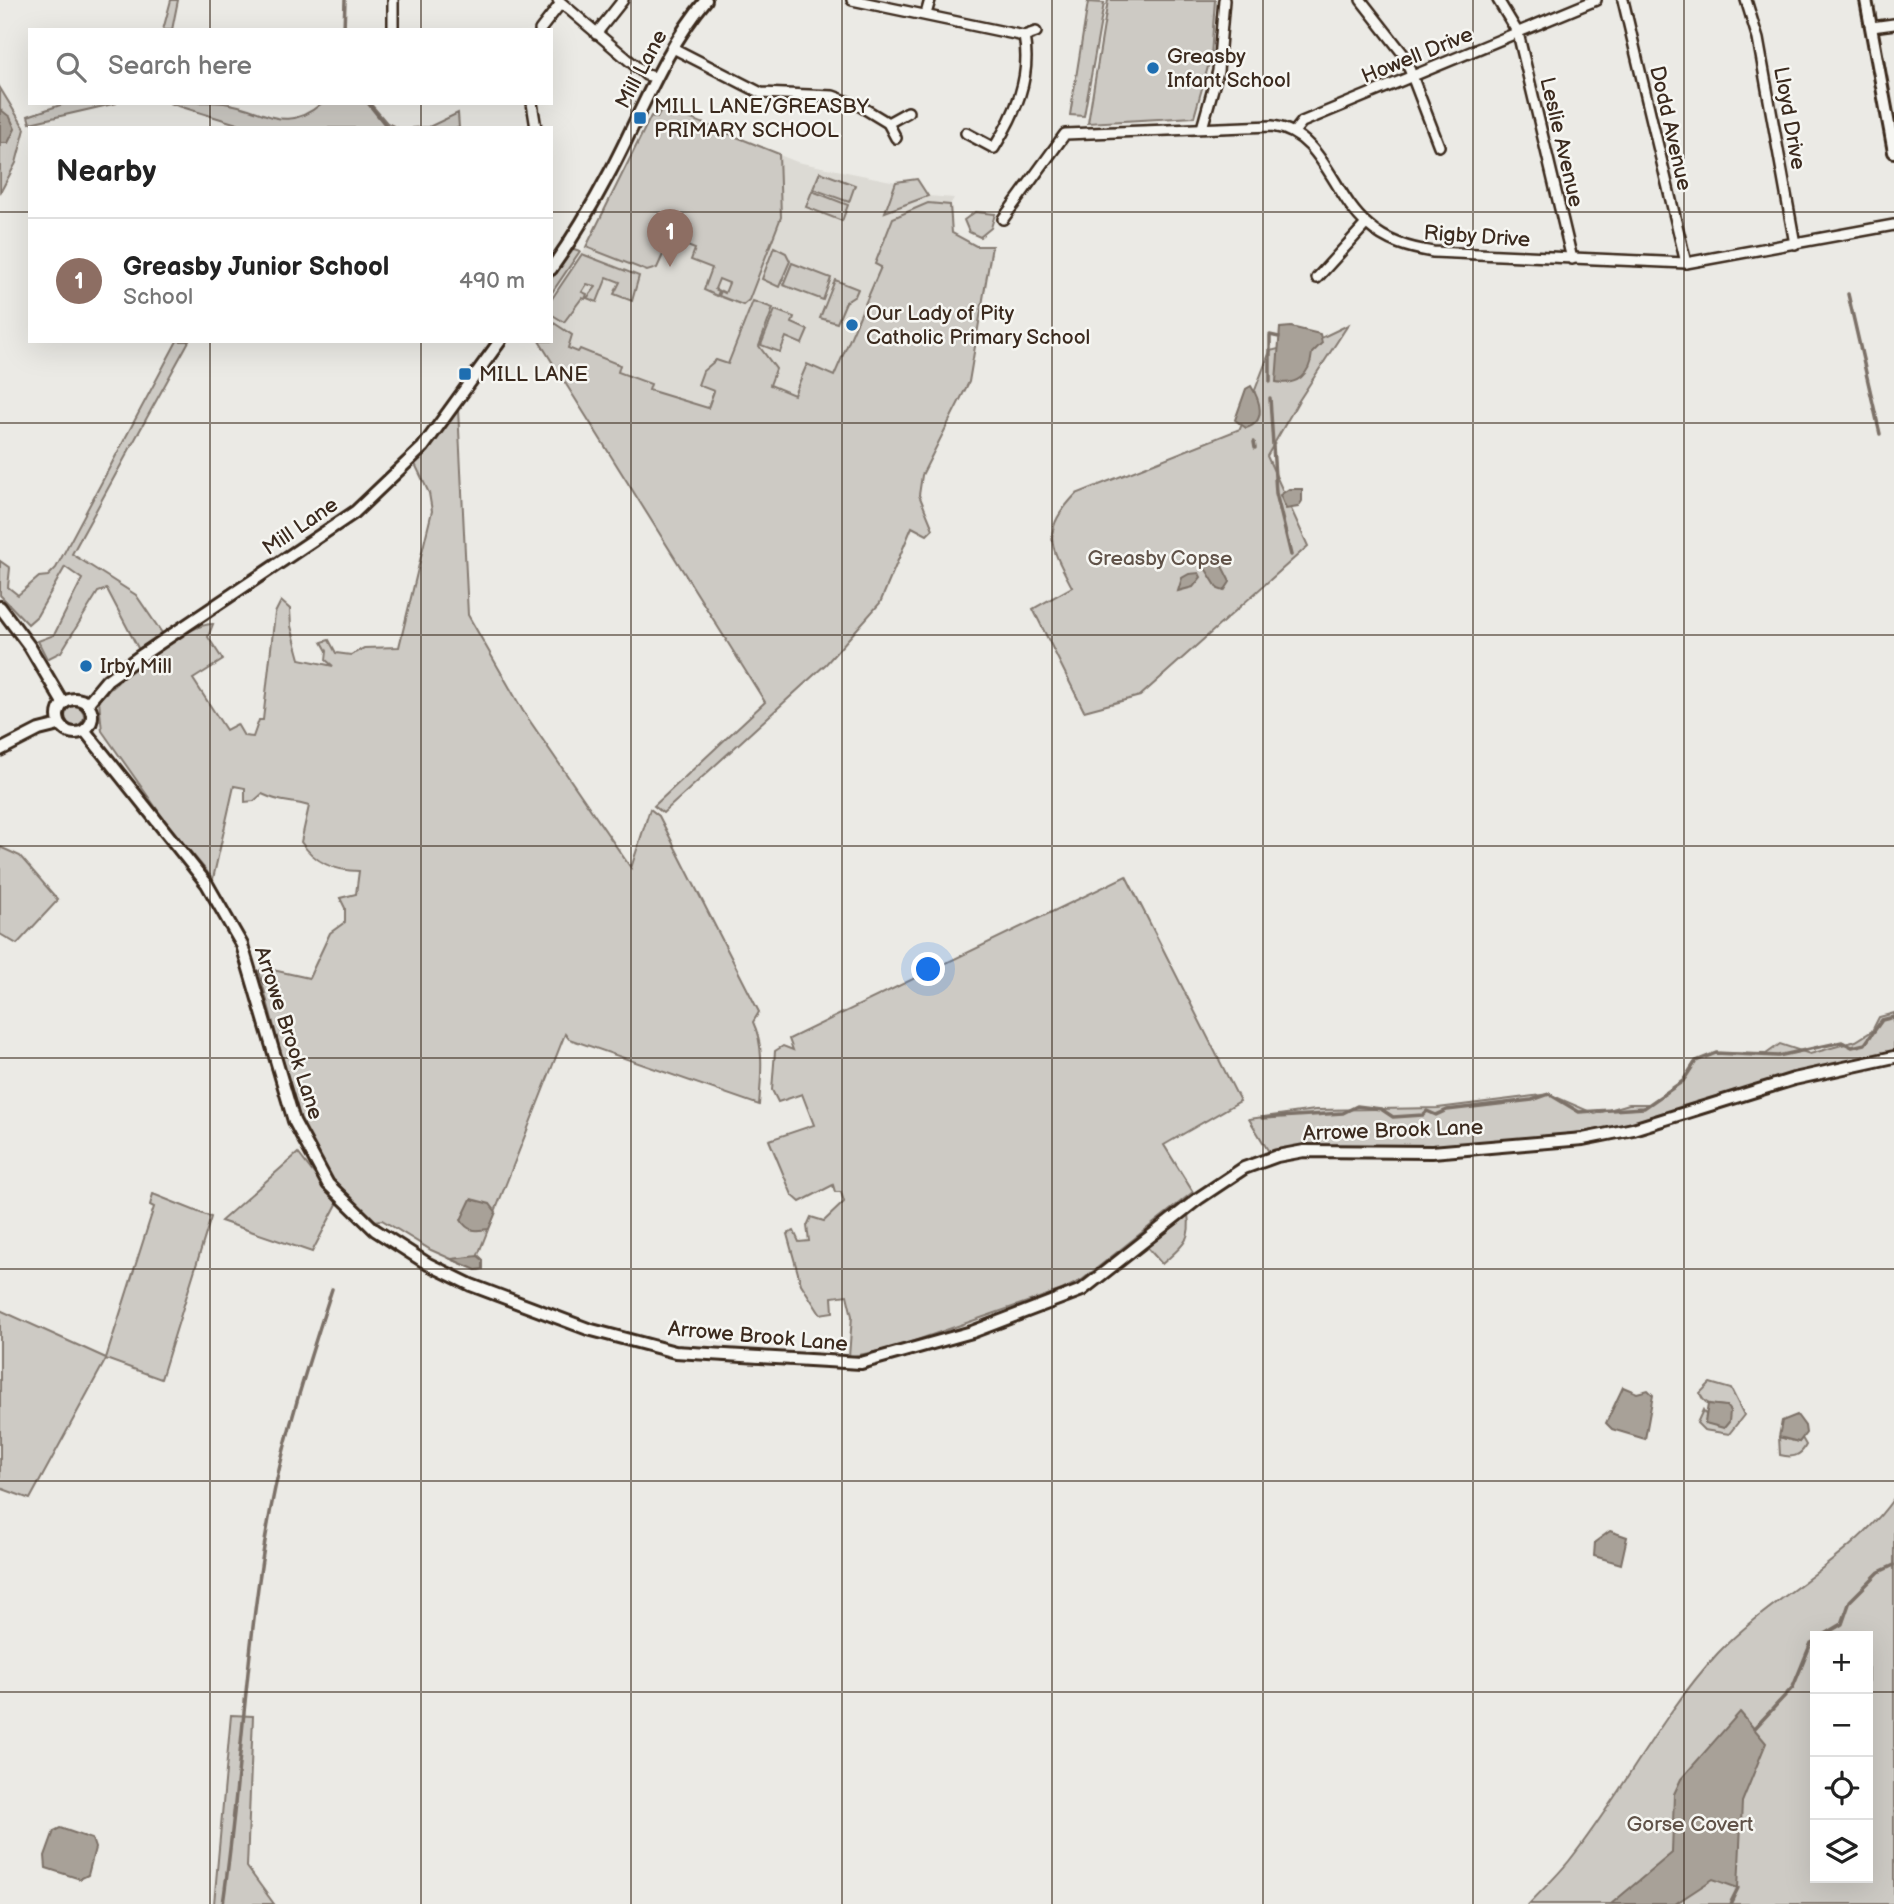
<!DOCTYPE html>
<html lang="en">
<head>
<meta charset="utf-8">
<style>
  :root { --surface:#fff; --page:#f6f6f6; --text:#222; --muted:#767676; --line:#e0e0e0; --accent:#d93025 }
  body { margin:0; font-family:"Balsamiq Sans",sans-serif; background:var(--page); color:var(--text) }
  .controls { position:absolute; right:21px; bottom:21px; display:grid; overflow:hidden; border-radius:0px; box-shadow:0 7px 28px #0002 }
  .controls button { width:63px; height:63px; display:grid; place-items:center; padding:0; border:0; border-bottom:2px solid var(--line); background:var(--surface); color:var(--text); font:35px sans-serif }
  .you { position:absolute; left:929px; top:970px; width:24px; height:24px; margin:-18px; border:5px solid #fff; border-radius:50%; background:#1a73e8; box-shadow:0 0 0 10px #1a73e833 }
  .badge { display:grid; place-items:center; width:46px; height:46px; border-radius:50%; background:var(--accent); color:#fff; font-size:23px; font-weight:700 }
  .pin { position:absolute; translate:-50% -58px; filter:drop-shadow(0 2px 4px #0008) }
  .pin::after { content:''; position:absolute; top:37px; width:24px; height:21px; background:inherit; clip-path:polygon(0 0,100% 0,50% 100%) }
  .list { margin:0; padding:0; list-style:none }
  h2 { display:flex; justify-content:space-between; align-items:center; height:91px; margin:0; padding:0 28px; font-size:30px }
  h2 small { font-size:23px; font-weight:400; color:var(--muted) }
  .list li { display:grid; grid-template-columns:46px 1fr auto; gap:21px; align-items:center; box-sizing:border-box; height:126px; padding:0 28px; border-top:2px solid var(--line) }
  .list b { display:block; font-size:26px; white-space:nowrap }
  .list p { margin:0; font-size:23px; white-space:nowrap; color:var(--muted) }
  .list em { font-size:23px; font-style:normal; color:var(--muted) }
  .icon { flex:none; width:38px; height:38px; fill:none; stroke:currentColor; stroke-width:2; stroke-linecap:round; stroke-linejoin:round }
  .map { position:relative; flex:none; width:1894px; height:1904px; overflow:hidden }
  .search { position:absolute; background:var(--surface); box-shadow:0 7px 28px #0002; left:28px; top:28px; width:525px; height:77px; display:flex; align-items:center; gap:18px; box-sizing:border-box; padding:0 24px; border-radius:0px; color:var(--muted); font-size:26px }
  .panel { position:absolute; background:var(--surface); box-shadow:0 7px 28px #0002; left:28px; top:126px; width:525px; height:217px; border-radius:0px }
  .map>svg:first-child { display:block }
  .built { fill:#dcdad4 }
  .green { fill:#cdcac4; stroke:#847a71; stroke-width:2; fill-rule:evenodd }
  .water { fill:#a8a198; stroke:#7c7167; stroke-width:2 }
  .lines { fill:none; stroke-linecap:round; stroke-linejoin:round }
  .stream { stroke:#7c7167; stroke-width:3.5 }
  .minor-casing { stroke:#3b2a1e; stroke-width:14 }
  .tertiary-casing { stroke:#3b2a1e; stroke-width:16 }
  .minor { stroke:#f6f6f2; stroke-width:9 }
  .tertiary { stroke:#f6f6f2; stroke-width:10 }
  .grid { fill:none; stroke:#3b2a1e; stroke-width:2; stroke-opacity:0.55 }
  .poi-dot { fill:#1f6fb2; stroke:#f6f6f2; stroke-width:2.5 }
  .labels { text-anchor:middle; stroke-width:5; stroke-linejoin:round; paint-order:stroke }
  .street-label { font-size:21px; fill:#3b2a1e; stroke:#f6f6f2 }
  .poi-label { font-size:21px; fill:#3b2a1e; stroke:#f6f6f2; text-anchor:start }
  .park-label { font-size:21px; fill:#605248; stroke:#f6f6f2 }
</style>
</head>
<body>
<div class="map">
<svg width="1894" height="1904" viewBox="0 0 1894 1904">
  <rect width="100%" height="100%" fill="#ebeae5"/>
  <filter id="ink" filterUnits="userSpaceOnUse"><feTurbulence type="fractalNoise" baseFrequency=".0143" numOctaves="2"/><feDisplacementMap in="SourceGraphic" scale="14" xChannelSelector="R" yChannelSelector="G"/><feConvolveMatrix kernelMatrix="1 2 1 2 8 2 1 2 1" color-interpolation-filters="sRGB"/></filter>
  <g filter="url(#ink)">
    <polygon class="built" points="659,106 797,162 896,182 917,179 928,196 954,198 950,205 952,233 976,246 892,499 559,374 539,341 551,341 551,300 582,254 651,116 657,118 660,113 657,110"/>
    <g class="green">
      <polygon points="171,0 178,0 172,30 163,30"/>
      <polygon points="1108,0 1215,0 1211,56 1194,117 1088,123"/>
      <polygon points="1088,2 1104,3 1084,116 1070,115"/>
      <polygon points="0,88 25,129 16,163 0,193"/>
      <polygon points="66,103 117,103 30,123 28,116"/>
      <path d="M169,103C187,103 206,101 224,103C265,108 283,136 322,103H370L387,123L398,128H250Z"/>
      <polygon points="659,106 779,154 781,217 749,300 743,305 719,296 721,291 725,293 729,283 719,279 715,289 719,291 717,296 704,290 712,268 691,260 695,249 670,239 657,268 647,271 586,247 651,116 657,118 660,113 657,110"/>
      <polygon points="458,113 459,128 412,128 429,127"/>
      <polygon points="820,172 855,185 849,202 813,189"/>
      <polygon points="917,179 928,196 885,212 896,182"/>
      <polygon points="812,191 848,205 842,221 806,207"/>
      <polygon points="928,203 950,205 952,233 976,246 992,246 969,382 922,475 919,495 933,529 927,535 912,527 880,603 826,664 663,813 654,806 765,702 539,341 551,341 551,321 572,335 568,348 578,352 580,349 620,365 618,372 651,384 649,390 708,408 714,391 698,385 703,371 716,360 728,364 753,301 773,308 759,346 776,369 770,385 794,395 807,364 834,376 881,267 875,264 893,218"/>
      <polygon points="975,212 995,214 991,228 980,237 969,232 964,220"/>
      <polygon points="774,247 786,253 790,261 779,287 762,279"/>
      <polygon points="574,249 580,251 551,294 551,279"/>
      <polygon points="582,254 639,276 632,301 614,294 620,282 607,277 597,302 587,298 596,287 587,284 582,292 587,294 585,299 582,298 564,322 551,314 551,300"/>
      <polygon points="792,263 831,278 823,300 783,285"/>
      <polygon points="835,280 858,289 855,296 846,302 837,323 820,318"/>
      <polygon points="775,310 794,317 792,323 808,330 802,344 786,337 780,352 761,345"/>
      <path d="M1348,325L1298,402L1267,456L1308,546L1140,696L1084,711L1033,609L1072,587C1049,544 1041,531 1076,494L1240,429L1270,351L1319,339Z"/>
      <polygon points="177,341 189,341 72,554 136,595 162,633 139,650 107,589 98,592 61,652 47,659 38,641 54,635 82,579 65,567 37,616 28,624 0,595 0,561 10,568 8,587 18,595 39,577 48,576 56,568"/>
      <path d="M458,409L468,615L523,711L631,868L650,809L659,816L759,1012L753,1022C765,1047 761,1078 759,1105L569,1039L565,1034L478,1255L483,1260V1269L476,1270L431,1250L382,1220L374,1221L334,1182L299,1120L259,971L264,968L309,978L330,933L345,922V908L340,898L356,894L359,871C334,871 315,863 301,842L309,806C289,800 283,804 262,794L254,801L245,802V788L234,786L213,879L166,822L102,731L99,700C118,680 187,623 213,624L208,637L223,660L193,679L226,730L237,724L244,736L253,737L259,720H263L275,613L281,601L290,609L291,626L300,659L333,666L326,660L327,651L322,642L329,640L336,653L351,655L364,648L399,647L432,511L429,493L415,464Z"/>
      <circle cx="74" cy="716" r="10"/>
      <polygon points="0,847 20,856 58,900 17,944 0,934"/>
      <polygon points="1126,876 1240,1101 1164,1145 1193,1192 1082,1280 1062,1290 894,1348 849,1357 852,1316 847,1295 832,1297 833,1312 820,1314 801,1284 787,1234 794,1231 799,1242 809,1241 807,1226 811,1217 824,1221 844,1202 841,1192 835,1192 833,1185 800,1202 792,1195 769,1140 814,1125 802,1094 778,1102 772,1090 775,1051 783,1046 793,1050 789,1039"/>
      <polygon points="1894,1013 1894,1051 1794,1074 1628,1124 1592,1131 1481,1143 1402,1147 1309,1145 1269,1152 1249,1119 1315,1110 1438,1108 1549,1094 1595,1114 1629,1104 1650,1104 1683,1081 1696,1061 1716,1053 1766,1054 1780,1044 1810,1054 1856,1041 1872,1031 1879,1017"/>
      <polygon points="298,1153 337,1204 312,1252 221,1221"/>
      <polygon points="153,1194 211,1217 161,1379 106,1359 30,1499 0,1488 0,1310 106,1358 154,1207 150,1205"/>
      <path d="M1188,1214C1192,1242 1182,1246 1162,1264L1147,1247Z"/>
      <path d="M1710,1383L1731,1389L1744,1415L1729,1434L1704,1430L1697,1423L1703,1410L1706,1415L1705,1423L1726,1406C1713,1405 1704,1406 1700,1393Z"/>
      <path d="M1779,1437L1799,1442L1802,1438L1806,1445C1800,1457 1792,1458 1780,1455Z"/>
      <path d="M1894,1498V1904H1529C1542,1890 1557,1876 1569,1861C1622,1794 1660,1716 1718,1653C1770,1598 1852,1559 1894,1498ZM1815,1636H1868V1878H1815Z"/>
      <polygon points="231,1715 253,1716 247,1867 274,1904 214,1904"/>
    </g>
    <g class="water">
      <polygon points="0,109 10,117 15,129 8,143 0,143"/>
      <path d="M1291,327L1320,334L1322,343L1312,353C1310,375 1297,386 1276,382L1280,328Z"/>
      <path d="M1251,386C1260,400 1267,422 1246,428L1235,420L1246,389Z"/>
      <polygon points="1289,489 1302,489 1302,501 1298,507 1286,509 1280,495"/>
      <polygon points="1209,560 1219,560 1230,582 1224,591 1218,589 1205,568"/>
      <polygon points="1199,573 1201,577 1193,587 1178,591 1182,578 1189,574"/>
      <path d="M471,1199L490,1204L496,1212L489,1229C476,1231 468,1232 461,1220Z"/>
      <polygon points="478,1256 483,1260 483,1269 476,1270 451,1259"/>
      <polygon points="1623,1387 1637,1393 1648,1390 1653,1395 1645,1439 1612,1429 1606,1423"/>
      <polygon points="1708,1404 1726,1406 1730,1411 1729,1422 1724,1428 1705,1423"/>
      <polygon points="1797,1415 1805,1426 1806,1433 1799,1442 1779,1437 1782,1421"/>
      <polygon points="1610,1531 1627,1537 1621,1564 1594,1556 1595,1542"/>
      <polygon points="1740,1712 1766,1743 1742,1802 1738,1888 1713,1879 1675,1904 1611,1904 1672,1853 1674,1794 1681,1779"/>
      <polygon points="60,1828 92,1839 95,1848 88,1875 80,1879 46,1868 45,1856 54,1831"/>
    </g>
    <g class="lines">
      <g class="stream">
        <polyline points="344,30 345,0"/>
        <polyline points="368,103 388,128"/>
        <polyline points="1848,294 1880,434"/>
        <polyline points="1270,382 1270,335 1279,337"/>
        <polyline points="1270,398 1276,493 1291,555"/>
        <polyline points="1254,442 1255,448"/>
        <polyline points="1262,1118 1343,1113 1357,1106 1381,1109 1393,1117 1423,1115 1427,1111 1436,1115 1447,1110 1532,1100 1549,1094 1579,1112 1644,1108 1683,1081 1696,1061 1716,1053 1778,1056 1842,1042 1852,1047 1865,1044 1882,1020 1894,1017"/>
        <polyline points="1822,1636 1842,1624 1850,1601 1879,1572 1894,1565"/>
        <polyline points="1754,1729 1793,1687 1811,1643 1815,1641"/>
        <path d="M223,1904C243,1766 246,1625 275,1488C289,1421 311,1355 332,1289"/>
        <polyline points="1730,1904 1738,1888"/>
      </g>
      <g class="minor-casing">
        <g id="minor">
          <polyline points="393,0 393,30"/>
          <polyline points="558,0 646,75 655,77"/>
          <polyline points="852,0 1024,36 1036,32"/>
          <polyline points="1361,0 1404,55 1439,146"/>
          <polyline points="1498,0 1518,33 1572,259"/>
          <polyline points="1623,0 1686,263"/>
          <polyline points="1746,0 1758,39 1795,244"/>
          <polyline points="926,14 930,0"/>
          <polyline points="1872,27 1894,24"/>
          <polyline points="540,30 561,3"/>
          <polyline points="596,34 623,0"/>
          <polyline points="673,48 761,93 833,96 860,106 888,123 896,138"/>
          <polyline points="532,103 536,128"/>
          <polyline points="888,123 908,112"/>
          <polyline points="1202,128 1218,71 1224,0"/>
          <polyline points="1294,132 1302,122 1596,0"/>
          <path d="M966,133L994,148C1015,114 1032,78 1024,36"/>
          <path d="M1003,219L1065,134L1272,126C1324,133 1332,195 1368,225C1387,242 1409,248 1433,252L1686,263L1894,225"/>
          <polyline points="1317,278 1366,224"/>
        </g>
      </g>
      <g class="tertiary-casing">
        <g id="tertiary">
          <polyline points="1866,0 1894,152"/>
          <path d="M551,269C573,238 592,206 610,172C641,114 663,51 706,0"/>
          <polyline points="0,607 30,647 63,703"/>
          <circle cx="75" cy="716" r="17"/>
          <polyline points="87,704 107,680 139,657 355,512 423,447 500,341"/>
          <polyline points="85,731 207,884 242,945 294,1121 328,1184 375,1230 428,1264 471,1285 588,1329 675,1352 861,1363 972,1332 1082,1290 1199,1198 1244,1168 1277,1156 1304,1151 1432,1152 1583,1139 1633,1129 1794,1079 1894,1057"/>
          <polyline points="0,750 39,730 59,725"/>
        </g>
      </g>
      <use href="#minor" class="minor"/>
      <use href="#tertiary" class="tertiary"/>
    </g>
  </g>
  <path class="grid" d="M210,0V30M421,0V30M631,0V1904M842,0V1904M1052,0V1904M1263,0V1904M1473,0V1904M1684,0V1904M210,103V128M421,103V128M0,212H30M551,212H1894M210,341V1904M421,341V1904M0,423H1894M0,635H1894M0,846H1894M0,1058H1894M0,1269H1894M0,1481H1894M0,1692H1815M1868,1692H1894"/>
  <g class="poi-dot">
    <circle cx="1153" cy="68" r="7"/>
    <rect x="633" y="111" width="14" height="14" rx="3.5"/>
    <circle cx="852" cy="325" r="7"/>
    <rect x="458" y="367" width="14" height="14" rx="3.5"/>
    <circle cx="86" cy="666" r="7"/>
  </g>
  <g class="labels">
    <g class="street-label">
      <text transform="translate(1417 55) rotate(-22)" y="7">Howell Drive</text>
      <text transform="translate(641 69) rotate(-62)" y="7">Mill Lane</text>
      <text transform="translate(1790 118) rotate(80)" y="7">Lloyd Drive</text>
      <text transform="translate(1671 128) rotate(77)" y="7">Dodd Avenue</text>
      <text transform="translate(1562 142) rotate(77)" y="7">Leslie Avenue</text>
      <text transform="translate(1477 236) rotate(4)" y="7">Rigby Drive</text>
      <text transform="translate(300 526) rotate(-34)" y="7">Mill Lane</text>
      <text transform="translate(289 1033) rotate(72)" y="7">Arrowe Brook Lane</text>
      <text transform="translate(1393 1130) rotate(-2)" y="7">Arrowe Brook Lane</text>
      <text transform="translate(758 1336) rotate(5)" y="7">Arrowe Brook Lane</text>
    </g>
    <g class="poi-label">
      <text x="1167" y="63">Greasby<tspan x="1167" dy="24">Infant School</tspan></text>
      <text x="654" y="113">MILL LANE/GREASBY<tspan x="654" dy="24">PRIMARY SCHOOL</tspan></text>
      <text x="866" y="320">Our Lady of Pity<tspan x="866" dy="24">Catholic Primary School</tspan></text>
      <text x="479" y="381">MILL LANE</text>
      <text x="100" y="673">Irby Mill</text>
    </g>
    <g class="park-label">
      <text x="1160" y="565">Greasby Copse</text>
      <text x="1690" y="1831">Gorse Covert</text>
    </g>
  </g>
</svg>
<div class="controls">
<button>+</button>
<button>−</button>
<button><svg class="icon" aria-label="locate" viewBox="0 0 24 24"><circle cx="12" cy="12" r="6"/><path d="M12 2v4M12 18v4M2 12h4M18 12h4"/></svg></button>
<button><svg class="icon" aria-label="layers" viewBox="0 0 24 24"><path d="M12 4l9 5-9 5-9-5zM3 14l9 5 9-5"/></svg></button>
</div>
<div class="you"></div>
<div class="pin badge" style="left:670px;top:267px;background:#8d6e63">1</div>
<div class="search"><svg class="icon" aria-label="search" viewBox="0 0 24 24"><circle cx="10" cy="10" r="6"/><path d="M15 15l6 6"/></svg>Search here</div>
<section class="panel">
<h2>Nearby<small></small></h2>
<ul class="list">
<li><span class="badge" style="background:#8d6e63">1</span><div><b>Greasby Junior School</b><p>School</p></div><em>490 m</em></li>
</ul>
</section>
</div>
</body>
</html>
